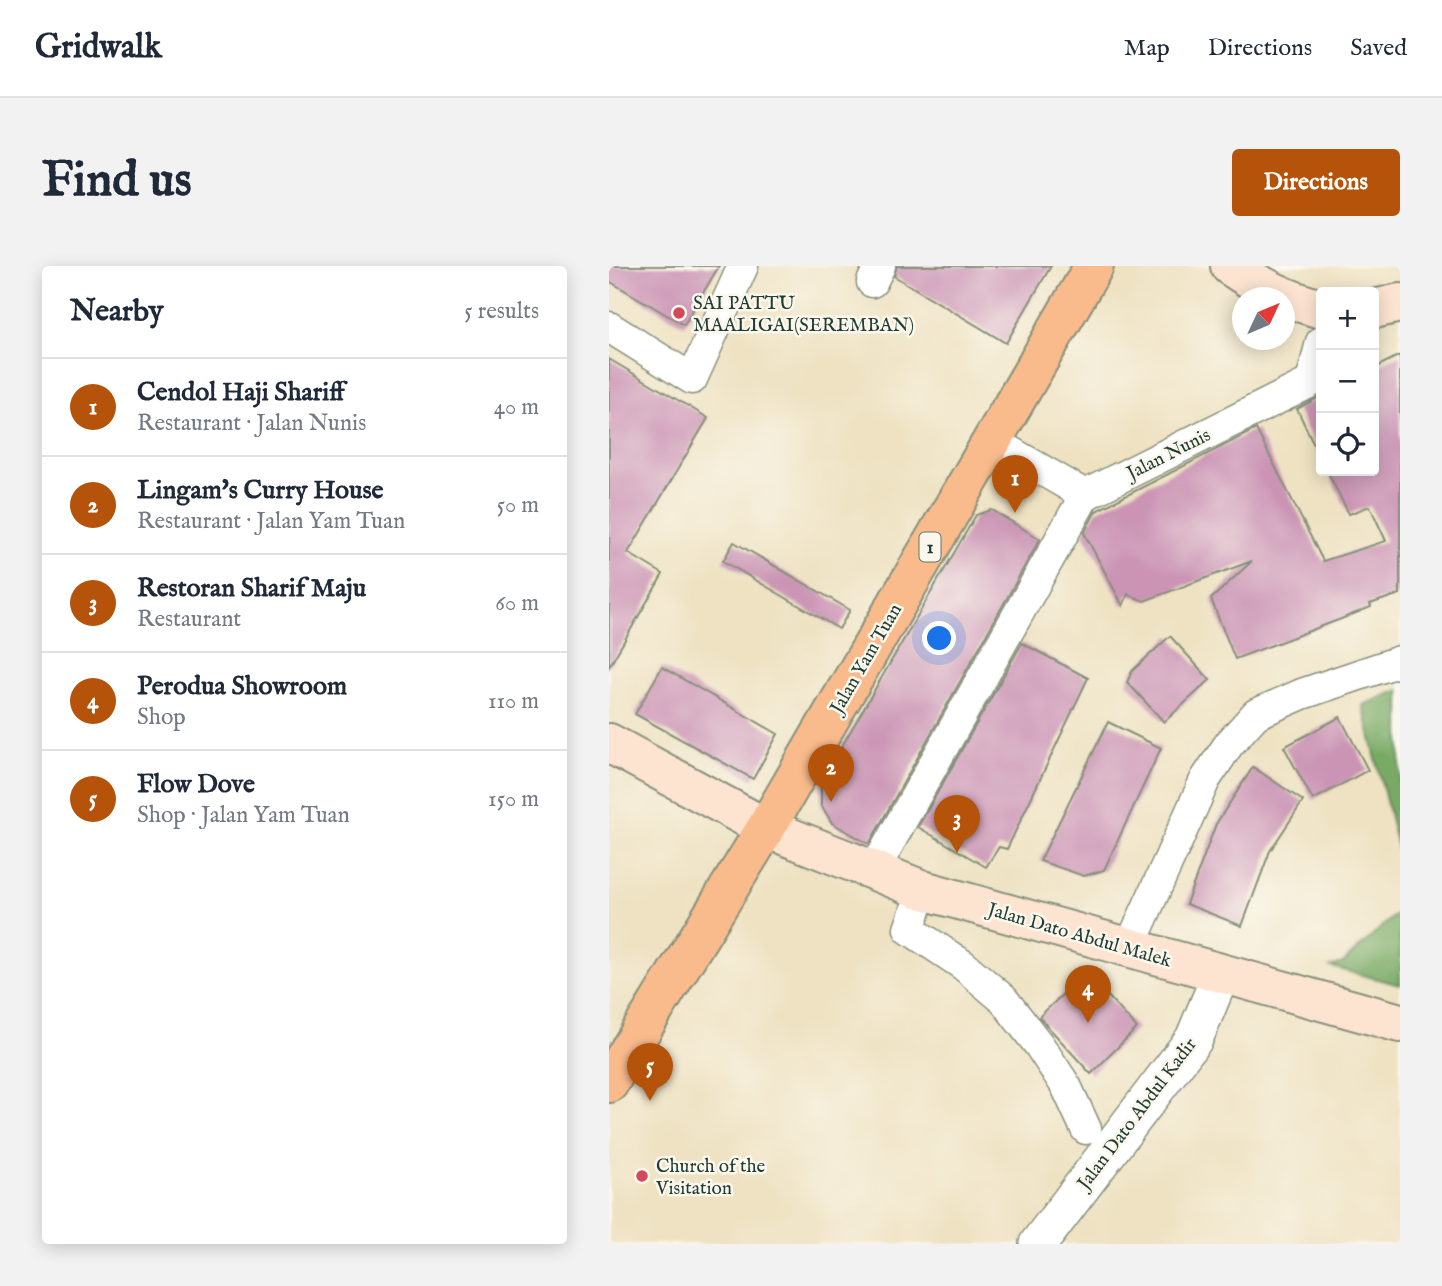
<!DOCTYPE html>
<html lang="en">
<head>
<meta charset="utf-8">
<style>
  :root { --surface:#fff; --page:#f2f2f3; --text:#1f2937; --muted:#747a83; --line:#e0e1e3; --accent:#b45309 }
  body { margin:0; font-family:"IM FELL English",serif; background:var(--page); color:var(--text) }
  .controls { position:absolute; right:21px; top:21px; display:grid; overflow:hidden; border-radius:7px; box-shadow:0 4px 18px #0003 }
  .controls button { width:63px; height:63px; display:grid; place-items:center; padding:0; border:0; border-bottom:2px solid var(--line); background:var(--surface); color:var(--text); font:35px sans-serif }
  .compass { position:absolute; left:623px; top:21px; width:63px; height:63px; border-radius:50%; background:var(--surface); box-shadow:0 4px 18px #0003; rotate:46deg }
  .you { position:absolute; left:331px; top:373px; width:24px; height:24px; margin:-18px; border:5px solid #fff; border-radius:50%; background:#1a73e8; box-shadow:0 0 0 10px #1a73e833 }
  .badge { display:grid; place-items:center; width:46px; height:46px; border-radius:50%; background:var(--accent); color:#fff; font-size:23px; font-weight:700 }
  .pin { position:absolute; translate:-50% -58px; filter:drop-shadow(0 2px 4px #0008) }
  .pin::after { content:''; position:absolute; top:37px; width:24px; height:21px; background:inherit; clip-path:polygon(0 0,100% 0,50% 100%) }
  .list { margin:0; padding:0; list-style:none }
  h2 { display:flex; justify-content:space-between; align-items:center; height:91px; margin:0; padding:0 28px; font-size:30px }
  h2 small { font-size:23px; font-weight:400; color:var(--muted) }
  .list li { display:grid; grid-template-columns:46px 1fr auto; gap:21px; align-items:center; box-sizing:border-box; height:98px; padding:0 28px; border-top:2px solid var(--line) }
  .list b { display:block; font-size:26px; white-space:nowrap }
  .list p { margin:0; font-size:23px; white-space:nowrap; color:var(--muted) }
  .list em { font-size:23px; font-style:normal; color:var(--muted) }
  .icon { flex:none; width:38px; height:38px; fill:none; stroke:currentColor; stroke-width:2; stroke-linecap:round; stroke-linejoin:round }
  .map { position:relative; flex:none; width:791px; height:978px; overflow:hidden; border-radius:7px }
  header { display:flex; align-items:center; gap:42px; box-sizing:border-box; height:98px; padding:0 35px; background:var(--surface); border-bottom:2px solid var(--line) }
  header strong { font-size:33px }
  nav { display:flex; gap:38px; margin-inline-start:auto; font-size:24px }
  .intro { display:flex; align-items:center; justify-content:space-between; box-sizing:border-box; height:168px; padding:0 42px }
  h1 { margin:0; font-size:49px }
  .button { padding:18px 32px; border-radius:7px; background:var(--accent); color:#fff; font-size:24px; font-weight:700 }
  main { display:flex; gap:42px; padding:0 42px }
  aside { flex:1; background:var(--surface); border-radius:7px; box-shadow:0 4px 18px #0003 }
  .map>svg:first-child { display:block }
  .forest { fill:#79aa65; stroke:#4c744c; stroke-width:2 }
  .building { fill:#cb94b5 }
  .lines { fill:none; stroke-linecap:round; stroke-linejoin:round }
  .minor-casing { stroke:#86907b; stroke-width:33 }
  .tertiary-casing { stroke:#86907b; stroke-width:40 }
  .secondary-casing { stroke:#86907b; stroke-width:42 }
  .trunk-casing { stroke:#86907b; stroke-width:42 }
  .minor { stroke:#fff; stroke-width:30 }
  .tertiary { stroke:#fff; stroke-width:37 }
  .secondary { stroke:#fde4d1; stroke-width:38 }
  .trunk { stroke:#fabb8c; stroke-width:38 }
  .poi-dot { fill:#d1495b; stroke:#fbf7ec; stroke-width:2.5 }
  .labels { text-anchor:middle; stroke-width:5; stroke-linejoin:round; paint-order:stroke }
  .shield { fill:#fbf7ec; stroke:#61756b; stroke-width:2 }
  .shield-label { font-size:18px; font-weight:bold; fill:#1f3d34 }
  .poi-label { font-size:19px; fill:#1f3d34; stroke:#fbf7ec; text-anchor:start }
  .street-label { font-size:19px; fill:#1f3d34; stroke:#fbf7ec }
</style>
</head>
<body>
<header>
<strong>Gridwalk</strong>
<nav><a>Map</a><a>Directions</a><a>Saved</a></nav>
</header>
<div class="intro"><h1>Find us</h1><a class="button">Directions</a></div>
<main>
<aside>
<h2>Nearby<small>5 results</small></h2>
<ul class="list">
<li><span class="badge">1</span><div><b>Cendol Haji Shariff</b><p>Restaurant · Jalan Nunis</p></div><em>40 m</em></li>
<li><span class="badge">2</span><div><b>Lingam's Curry House</b><p>Restaurant · Jalan Yam Tuan</p></div><em>50 m</em></li>
<li><span class="badge">3</span><div><b>Restoran Sharif Maju</b><p>Restaurant</p></div><em>60 m</em></li>
<li><span class="badge">4</span><div><b>Perodua Showroom</b><p>Shop</p></div><em>110 m</em></li>
<li><span class="badge">5</span><div><b>Flow Dove</b><p>Shop · Jalan Yam Tuan</p></div><em>150 m</em></li>
</ul>
</aside>
<div class="map">
<svg width="791" height="978" viewBox="0 0 791 978">
  <rect width="100%" height="100%" fill="#fbf7ec"/>
  <filter id="ink" filterUnits="userSpaceOnUse"><feTurbulence type="fractalNoise" baseFrequency=".0143" numOctaves="2"/><feDisplacementMap in="SourceGraphic" scale="14" xChannelSelector="R" yChannelSelector="G"/><feConvolveMatrix kernelMatrix="1 2 1 2 8 2 1 2 1" color-interpolation-filters="sRGB"/></filter>
  <filter id="wash" filterUnits="userSpaceOnUse"><feTurbulence type="fractalNoise" baseFrequency=".00686" numOctaves="4" result="noise"/><feDisplacementMap in="SourceGraphic" scale="28" xChannelSelector="R" yChannelSelector="G"/><feGaussianBlur stdDeviation="1.57" result="paint"/><feColorMatrix in="noise" values="0 0 0 0 0 0 0 0 0 0 0 0 0 0 0 0 0 1.4 0 .05"/><feComposite in="paint" operator="in"/></filter>
  <g filter="url(#wash)">
    <rect width="100%" height="100%" fill="#eee2c2"/>
    <g class="forest">
      <polygon points="791,424 791,593 754,439"/>
      <polygon points="791,644 791,719 722,701 734,697"/>
    </g>
    <g id="blocks">
      <g class="building">
        <polygon points="0,0 110,0 75,59 0,15"/>
        <polygon points="288,0 442,0 397,77 285,10"/>
        <polygon points="791,89 791,328 761,338 762,341 732,353 626,393 602,333 643,295 535,335 519,328 514,340 475,267 487,245 647,163 714,295 777,275 761,240 740,248 718,205 765,205 765,102"/>
        <polygon points="0,93 99,152 19,287 54,308 0,401"/>
        <polygon points="712,130 712,193 688,143"/>
        <polygon points="383,244 431,273 260,578 223,557 212,539 212,516 367,249"/>
        <polygon points="125,276 241,344 230,363 114,295"/>
        <polygon points="561,370 601,414 555,456 518,416 523,405"/>
        <polygon points="413,377 479,412 398,583 390,581 377,601 309,561"/>
        <polygon points="53,401 169,468 144,513 26,448"/>
        <polygon points="731,451 759,504 704,534 675,481"/>
        <polygon points="499,456 552,482 495,604 475,610 431,595"/>
        <polygon points="644,501 694,535 661,585 633,660 577,638 607,558"/>
        <polygon points="477,706 528,762 482,808 430,751"/>
      </g>
    </g>
  </g>
  <g filter="url(#ink)">
    <use href="#blocks" fill-opacity="0" stroke="#86907b" stroke-width="2"/>
    <g class="lines">
      <g class="minor-casing">
        <g id="minor">
          <polyline points="263,16 271,0"/>
          <polyline points="0,61 83,113 134,0"/>
          <polyline points="383,175 476,229 702,116 712,76"/>
          <polyline points="264,606 476,229"/>
          <polyline points="314,624 300,663 354,699 394,733 430,779 457,820 477,863"/>
          <polyline points="520,682 596,514 620,478 647,448 693,428 791,395"/>
        </g>
      </g>
      <g class="tertiary-casing">
        <polyline id="tertiary" points="429,978 585,773 612,708"/>
      </g>
      <g class="secondary-casing">
        <g id="secondary">
          <path d="M621,0C652,21 676,33 712,43"/>
          <polyline points="765,43 791,37"/>
          <polyline points="0,477 157,562 314,624 791,757"/>
        </g>
      </g>
      <g class="trunk-casing">
        <polyline id="trunk" points="0,817 157,562 485,0"/>
      </g>
      <use href="#minor" class="minor"/>
      <use href="#tertiary" class="tertiary"/>
      <use href="#secondary" class="secondary"/>
      <use href="#trunk" class="trunk"/>
    </g>
  </g>
  <g class="poi-dot">
    <circle cx="70" cy="47" r="7"/>
    <circle cx="33" cy="910" r="7"/>
  </g>
  <g class="labels">
    <rect class="shield" x="310.5" y="266.5" width="21" height="29" rx="5"/>
    <g class="shield-label">
      <text x="321" y="287">1</text>
    </g>
    <g class="poi-label">
      <text x="84" y="43">SAI PATTU<tspan x="84" dy="22">MAALIGAI(SEREMBAN)</tspan></text>
      <text x="47" y="906">Church of the<tspan x="47" dy="22">Visitation</tspan></text>
    </g>
    <g class="street-label">
      <text transform="translate(559 187) rotate(-27)" y="7">Jalan Nunis</text>
      <text transform="translate(256 392) rotate(-60)" y="7">Jalan Yam Tuan</text>
      <text transform="translate(471 668) rotate(16)" y="7">Jalan Dato Abdul Malek</text>
      <text transform="translate(527 847) rotate(-53)" y="7">Jalan Dato Abdul Kadir</text>
    </g>
  </g>
</svg>
<div class="controls">
<button>+</button>
<button>−</button>
<button><svg class="icon" aria-label="locate" viewBox="0 0 24 24"><circle cx="12" cy="12" r="6"/><path d="M12 2v4M12 18v4M2 12h4M18 12h4"/></svg></button>
</div>
<svg class="compass" viewBox="-18 -18 36 36"><path d="M0-13l5 13h-10z" fill="#e53935"/><path d="M0 13l5-13h-10z" fill="#747a83"/></svg>
<div class="you"></div>
<div class="pin badge" style="left:406px;top:247px">1</div>
<div class="pin badge" style="left:222px;top:536px">2</div>
<div class="pin badge" style="left:348px;top:587px">3</div>
<div class="pin badge" style="left:479px;top:757px">4</div>
<div class="pin badge" style="left:41px;top:835px">5</div>
</div>
</main>
</body>
</html>
